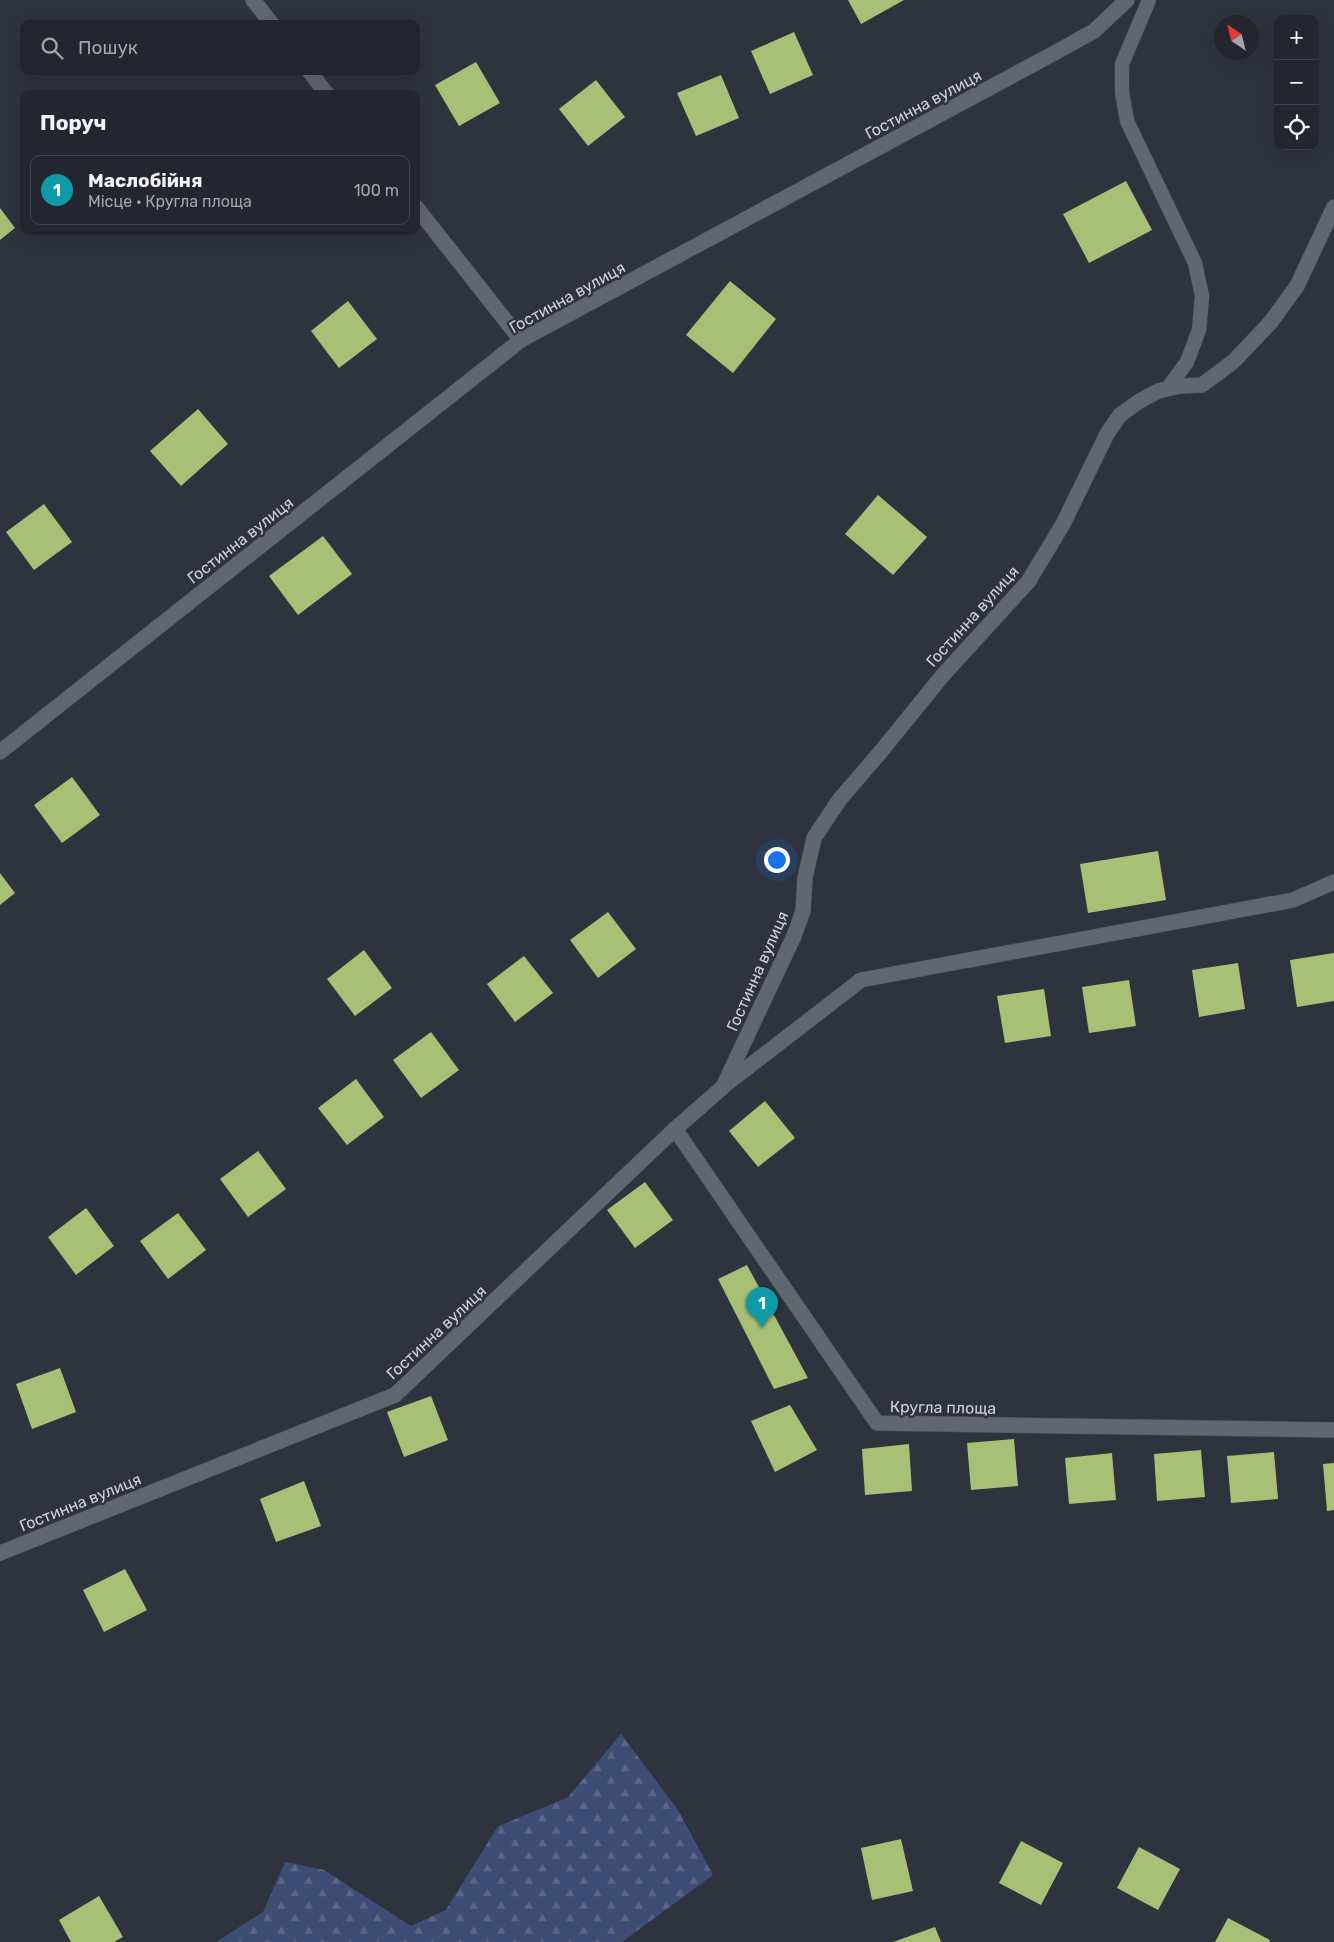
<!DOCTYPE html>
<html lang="uk">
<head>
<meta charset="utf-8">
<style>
  :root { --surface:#23262e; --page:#2f323a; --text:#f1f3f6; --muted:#a3a5aa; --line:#40434a; --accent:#8bbbb9 }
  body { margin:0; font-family:Rubik,sans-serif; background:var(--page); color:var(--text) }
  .controls { position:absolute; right:15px; top:15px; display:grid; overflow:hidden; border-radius:10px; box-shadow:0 5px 20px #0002 }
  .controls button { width:45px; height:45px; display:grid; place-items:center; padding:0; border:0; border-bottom:1px solid var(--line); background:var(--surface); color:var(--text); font:25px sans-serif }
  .compass { position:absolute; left:1214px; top:15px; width:45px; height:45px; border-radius:50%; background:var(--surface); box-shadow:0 5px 20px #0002; rotate:325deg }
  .you { position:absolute; left:776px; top:859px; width:18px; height:18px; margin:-12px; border:4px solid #fff; border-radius:50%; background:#1a73e8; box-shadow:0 0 0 8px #1a73e833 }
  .badge { display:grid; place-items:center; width:32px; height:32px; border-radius:50%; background:var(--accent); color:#fff; font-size:16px; font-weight:700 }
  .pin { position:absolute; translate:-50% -41px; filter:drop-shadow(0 1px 2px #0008) }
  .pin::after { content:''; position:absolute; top:26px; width:18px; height:15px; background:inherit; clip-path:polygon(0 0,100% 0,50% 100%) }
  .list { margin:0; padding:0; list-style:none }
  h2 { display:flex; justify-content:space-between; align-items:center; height:65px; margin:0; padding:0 20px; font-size:21px }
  h2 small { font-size:16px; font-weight:400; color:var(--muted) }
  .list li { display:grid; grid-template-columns:32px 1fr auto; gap:15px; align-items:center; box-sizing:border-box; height:70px; margin:0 10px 10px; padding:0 10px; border:1px solid var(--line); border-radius:10px }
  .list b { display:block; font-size:19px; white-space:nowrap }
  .list p { margin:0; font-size:16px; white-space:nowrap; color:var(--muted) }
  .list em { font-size:16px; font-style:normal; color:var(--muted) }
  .icon { flex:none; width:28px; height:28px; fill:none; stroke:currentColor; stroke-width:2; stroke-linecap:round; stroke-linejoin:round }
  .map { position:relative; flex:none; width:1334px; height:1942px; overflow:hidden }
  .search { position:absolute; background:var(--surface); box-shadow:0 5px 20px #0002; left:20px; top:20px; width:400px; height:55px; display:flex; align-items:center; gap:12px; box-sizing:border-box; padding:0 18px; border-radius:10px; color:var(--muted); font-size:19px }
  .panel { position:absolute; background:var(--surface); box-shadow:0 5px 20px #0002; left:20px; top:90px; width:400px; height:145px; border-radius:10px }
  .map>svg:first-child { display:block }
  .forest { fill:url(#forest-firs) }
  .building { fill:#a8c076 }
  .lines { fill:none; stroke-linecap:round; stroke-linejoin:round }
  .service-casing { stroke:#4b4e55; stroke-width:15 }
  .minor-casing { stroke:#4b4e55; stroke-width:16 }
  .service { stroke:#616670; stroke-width:14 }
  .minor { stroke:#616670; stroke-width:15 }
  .labels { text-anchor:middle; stroke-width:5; stroke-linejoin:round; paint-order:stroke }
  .street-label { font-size:16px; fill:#cfd1d7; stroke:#2f333d }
</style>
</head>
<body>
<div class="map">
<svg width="1334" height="1942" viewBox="0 0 1334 1942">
  <defs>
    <pattern id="forest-firs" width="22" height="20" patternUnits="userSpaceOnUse" patternTransform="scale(1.25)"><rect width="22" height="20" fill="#3d4d75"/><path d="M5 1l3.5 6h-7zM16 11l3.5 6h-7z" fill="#586688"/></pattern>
  </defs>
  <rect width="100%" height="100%" fill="#2f333d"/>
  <polygon class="forest" points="621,1734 678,1810 713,1875 622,1942 216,1942 263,1912 285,1862 324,1870 411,1926 446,1910 498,1826 567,1798"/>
  <g class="building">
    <polygon points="848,0 904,0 861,24"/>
    <polygon points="794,32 813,75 770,94 751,51"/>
    <polygon points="476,62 500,103 459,126 435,85"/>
    <polygon points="721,75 739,118 696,136 677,93"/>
    <polygon points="596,80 625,117 588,146 559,109"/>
    <polygon points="1126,181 1152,230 1089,263 1063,214"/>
    <polygon points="0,208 15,228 0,240"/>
    <polygon points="730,281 776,319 733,373 686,335"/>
    <polygon points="348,301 377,339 339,368 311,331"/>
    <polygon points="198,409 228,444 181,486 150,451"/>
    <polygon points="878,495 927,537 893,575 845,534"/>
    <polygon points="44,504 72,542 34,570 6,532"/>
    <polygon points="323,536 352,574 298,615 269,576"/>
    <polygon points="72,777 100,815 62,843 34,805"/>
    <polygon points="1158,851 1166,900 1088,913 1080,864"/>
    <polygon points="0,873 15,893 0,905"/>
    <polygon points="608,912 636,949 598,978 570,940"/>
    <polygon points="364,950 392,988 355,1016 327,979"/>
    <polygon points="1334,953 1334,1001 1297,1007 1290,960"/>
    <polygon points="524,956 553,993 515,1022 487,984"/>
    <polygon points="1238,963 1245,1009 1199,1017 1192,970"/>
    <polygon points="1129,980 1136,1026 1089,1033 1082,987"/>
    <polygon points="1044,989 1051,1036 1005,1043 997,996"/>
    <polygon points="431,1032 459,1070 421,1098 393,1060"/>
    <polygon points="356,1079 384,1117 347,1145 318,1108"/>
    <polygon points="765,1101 795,1138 758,1167 729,1131"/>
    <polygon points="258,1151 286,1189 248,1217 220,1179"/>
    <polygon points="645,1182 673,1220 635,1248 607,1210"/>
    <polygon points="86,1208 114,1246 76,1275 48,1237"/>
    <polygon points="178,1213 206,1250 168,1279 140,1241"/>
    <polygon points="747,1265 808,1378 774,1389 718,1279"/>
    <polygon points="60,1368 76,1412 32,1429 16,1384"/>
    <polygon points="431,1396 448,1440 404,1457 387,1412"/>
    <polygon points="790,1405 817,1450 775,1472 751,1421"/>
    <polygon points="1014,1439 1018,1486 971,1490 967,1443"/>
    <polygon points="909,1444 912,1491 865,1495 862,1449"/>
    <polygon points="1201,1450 1205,1497 1157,1501 1154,1454"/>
    <polygon points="1274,1452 1278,1499 1231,1503 1227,1456"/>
    <polygon points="1112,1453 1116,1500 1069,1504 1065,1458"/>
    <polygon points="1334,1463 1334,1510 1327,1511 1323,1464"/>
    <polygon points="304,1481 321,1526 276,1542 260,1499"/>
    <polygon points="125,1569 147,1610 104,1632 83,1590"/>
    <polygon points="901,1839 913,1891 872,1900 861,1848"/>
    <polygon points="1021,1841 1063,1863 1041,1905 999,1883"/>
    <polygon points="1139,1847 1180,1869 1158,1910 1117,1888"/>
    <polygon points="99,1896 123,1937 114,1942 71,1942 59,1920"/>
    <polygon points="1228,1918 1270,1940 1269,1942 1215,1942"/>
    <polygon points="935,1927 941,1942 893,1942"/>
  </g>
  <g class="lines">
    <g class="service-casing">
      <polyline id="service" points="1149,0 1122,64 1122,92 1127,121 1195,263 1202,296 1199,330 1187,362 1167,389"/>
    </g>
    <g class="minor-casing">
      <g id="minor">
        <polyline points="253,0 272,24"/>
        <polyline points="309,71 327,94"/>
        <polyline points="416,207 521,340"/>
        <polyline points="0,752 521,340 1060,50 1094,31 1127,0"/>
        <polyline points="725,1085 861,980 1293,900 1334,882"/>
        <polyline points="675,1129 877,1423 1334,1430"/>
        <polyline points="0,1553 395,1395 675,1129 723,1087 794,936 803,911 805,878 814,838 840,799 878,755 943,675 1028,582 1063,524 1107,434 1120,415 1138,402 1158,391 1167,389 1180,386 1202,385 1234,361 1270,323 1297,286 1334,207"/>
      </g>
    </g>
    <use href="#service" class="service"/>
    <use href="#minor" class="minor"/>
  </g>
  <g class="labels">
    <g class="street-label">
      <text transform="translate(923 104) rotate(-28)" y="6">Гостинна вулиця</text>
      <text transform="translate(567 297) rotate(-29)" y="6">Гостинна вулиця</text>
      <text transform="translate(240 540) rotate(-38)" y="6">Гостинна вулиця</text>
      <text transform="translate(972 616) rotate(-48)" y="6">Гостинна вулиця</text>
      <text transform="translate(757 971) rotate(-66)" y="6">Гостинна вулиця</text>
      <text transform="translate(436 1332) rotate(-43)" y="6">Гостинна вулиця</text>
      <text transform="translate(943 1407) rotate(1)" y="6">Кругла площа</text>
      <text transform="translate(80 1502) rotate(-22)" y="6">Гостинна вулиця</text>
    </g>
  </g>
</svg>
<div class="controls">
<button>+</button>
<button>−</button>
<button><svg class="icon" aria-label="locate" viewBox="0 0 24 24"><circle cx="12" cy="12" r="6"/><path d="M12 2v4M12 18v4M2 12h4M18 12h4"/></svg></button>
</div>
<svg class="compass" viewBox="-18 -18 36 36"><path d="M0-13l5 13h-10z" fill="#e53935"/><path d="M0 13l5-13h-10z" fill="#a3a5aa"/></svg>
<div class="you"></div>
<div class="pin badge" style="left:762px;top:1328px;background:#0f9aa8">1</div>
<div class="search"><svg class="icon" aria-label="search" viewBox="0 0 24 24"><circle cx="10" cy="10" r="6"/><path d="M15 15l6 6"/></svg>Пошук</div>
<section class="panel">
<h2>Поруч<small></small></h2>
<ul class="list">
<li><span class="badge" style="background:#0f9aa8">1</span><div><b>Маслобійня</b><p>Місце · Кругла площа</p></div><em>100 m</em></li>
</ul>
</section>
</div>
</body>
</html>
